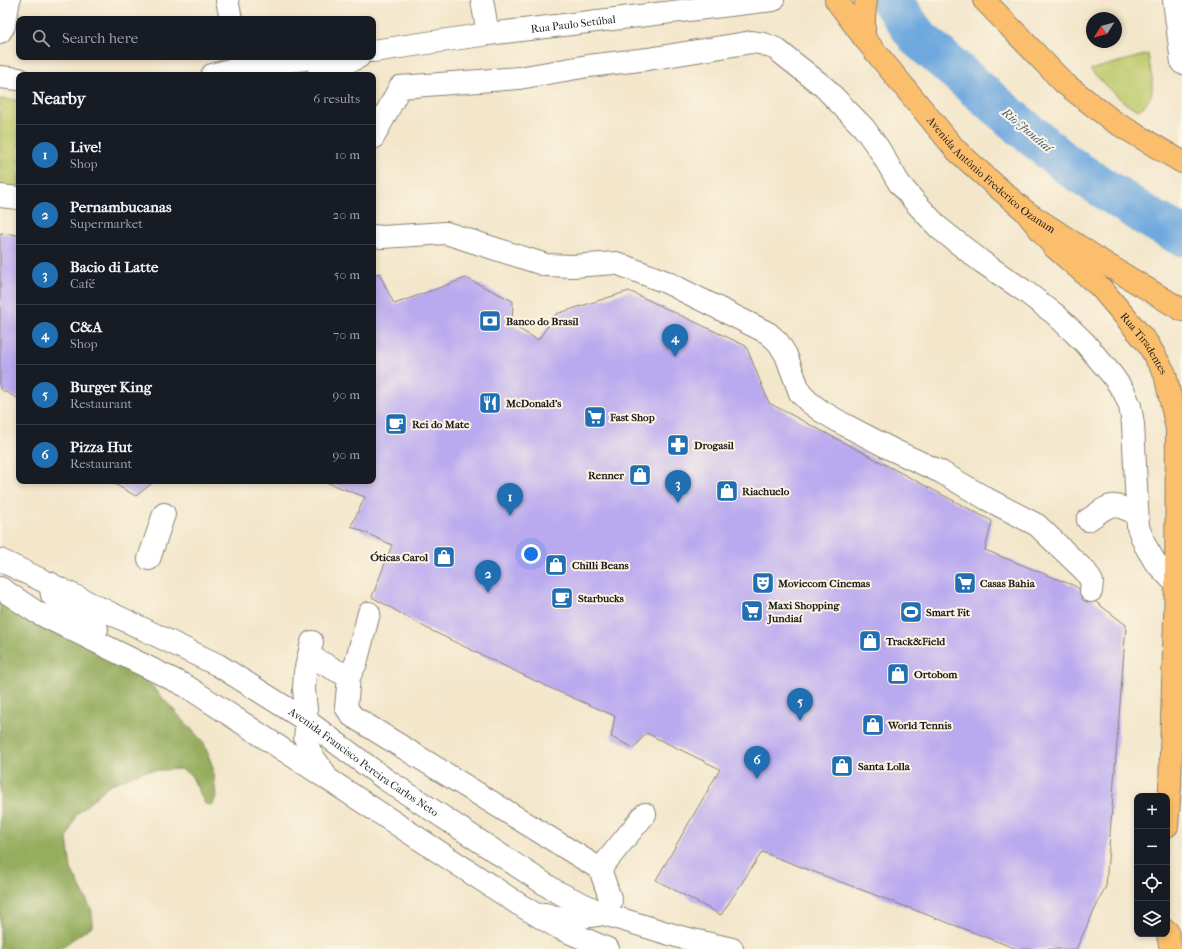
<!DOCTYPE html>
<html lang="en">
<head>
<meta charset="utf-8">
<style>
  :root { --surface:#171b24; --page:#242831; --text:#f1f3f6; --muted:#9ea1a6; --line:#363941; --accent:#1f6fb2 }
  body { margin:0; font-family:"IM FELL French Canon",serif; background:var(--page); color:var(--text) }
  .controls { position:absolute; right:12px; bottom:12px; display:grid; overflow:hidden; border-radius:8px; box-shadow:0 2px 6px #0003 }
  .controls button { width:36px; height:36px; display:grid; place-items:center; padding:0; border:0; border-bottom:1px solid var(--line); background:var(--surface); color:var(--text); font:20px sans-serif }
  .compass { position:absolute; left:1086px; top:12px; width:36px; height:36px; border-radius:50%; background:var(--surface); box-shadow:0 2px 6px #0003; rotate:234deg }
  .you { position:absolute; left:531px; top:554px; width:14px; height:14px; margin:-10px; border:3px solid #fff; border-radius:50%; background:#1a73e8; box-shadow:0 0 0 6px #1a73e833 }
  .badge { display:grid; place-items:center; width:26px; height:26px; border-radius:50%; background:var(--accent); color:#fff; font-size:13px; font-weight:700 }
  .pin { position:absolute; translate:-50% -33px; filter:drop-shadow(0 1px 2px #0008) }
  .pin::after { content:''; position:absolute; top:21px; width:14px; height:12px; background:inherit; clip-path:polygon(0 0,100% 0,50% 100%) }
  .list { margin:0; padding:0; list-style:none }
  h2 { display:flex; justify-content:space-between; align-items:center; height:52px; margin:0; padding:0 16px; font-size:17px }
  h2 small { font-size:13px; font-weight:400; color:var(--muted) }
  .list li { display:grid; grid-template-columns:26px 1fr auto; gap:12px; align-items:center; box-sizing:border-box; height:60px; padding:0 16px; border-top:1px solid var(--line) }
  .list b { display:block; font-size:15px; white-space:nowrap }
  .list p { margin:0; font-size:13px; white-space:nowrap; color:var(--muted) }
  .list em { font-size:13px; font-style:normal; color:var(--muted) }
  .icon { flex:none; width:22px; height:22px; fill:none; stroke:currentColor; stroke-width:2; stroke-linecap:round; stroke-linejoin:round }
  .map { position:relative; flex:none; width:1182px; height:949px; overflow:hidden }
  .search { position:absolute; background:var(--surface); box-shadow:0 2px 6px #0003; left:16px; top:16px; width:360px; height:44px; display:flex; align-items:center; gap:10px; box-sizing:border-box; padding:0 14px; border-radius:8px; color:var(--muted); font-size:15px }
  .panel { position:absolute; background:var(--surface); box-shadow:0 2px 6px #0003; left:16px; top:72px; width:360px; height:412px; border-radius:8px }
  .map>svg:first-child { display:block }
  .green { fill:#bdc96b; stroke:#6c7244 }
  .forest { fill:#96ad5f; stroke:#59643e }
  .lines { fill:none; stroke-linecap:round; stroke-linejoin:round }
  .river { stroke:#6ea8de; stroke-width:41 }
  .building { fill:#b9a9ef }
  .minor-casing { stroke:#888173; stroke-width:24 }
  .major-casing { stroke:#888173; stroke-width:24 }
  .minor { stroke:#fff; stroke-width:22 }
  .major { stroke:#fabe6d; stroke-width:22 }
  .labels { text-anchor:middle; stroke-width:4; stroke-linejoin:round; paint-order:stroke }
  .street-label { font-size:11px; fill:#1c1c1c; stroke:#fcf5e5 }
  .poi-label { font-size:11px; font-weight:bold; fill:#1c1c1c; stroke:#fcf5e5; text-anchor:start }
  .water-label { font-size:12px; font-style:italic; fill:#415b73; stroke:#fcf5e5 }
</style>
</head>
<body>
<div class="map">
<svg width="1182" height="949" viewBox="0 0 1182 949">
  <rect width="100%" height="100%" fill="#fcf5e5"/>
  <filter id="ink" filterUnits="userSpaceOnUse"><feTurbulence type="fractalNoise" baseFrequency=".025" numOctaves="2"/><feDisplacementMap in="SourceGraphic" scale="8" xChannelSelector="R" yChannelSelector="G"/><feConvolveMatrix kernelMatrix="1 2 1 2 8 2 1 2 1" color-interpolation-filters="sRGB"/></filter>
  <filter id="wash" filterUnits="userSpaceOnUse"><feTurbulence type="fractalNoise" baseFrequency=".012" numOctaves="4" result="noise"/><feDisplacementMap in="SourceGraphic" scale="16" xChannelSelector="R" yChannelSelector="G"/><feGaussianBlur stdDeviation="0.9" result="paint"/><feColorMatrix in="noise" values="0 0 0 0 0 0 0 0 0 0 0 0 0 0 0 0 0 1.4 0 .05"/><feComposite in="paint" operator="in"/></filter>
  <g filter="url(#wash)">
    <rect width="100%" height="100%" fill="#f3e6ca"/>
    <g class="green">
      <path d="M1148,54C1151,74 1160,99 1138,110L1126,104L1090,70Z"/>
      <polygon points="0,99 19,100 19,192 0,190"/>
    </g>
    <polygon class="forest" points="0,600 64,630 148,682 204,743 213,768 216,796 213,805 205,804 191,775 181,769 144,771 109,785 76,815 67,839 71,869 92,911 92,926 59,949 0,949"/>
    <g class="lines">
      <polyline class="river" points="891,0 918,38 997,106 1066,164 1146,216 1182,236"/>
    </g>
    <g id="blocks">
      <g class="building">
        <polygon points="0,233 19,235 19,399 0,389"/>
        <polygon points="379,273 394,304 466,278 513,301 512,325 538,340 556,314 629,291 746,346 769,403 992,521 985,550 1075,586 1126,625 1106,886 1076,949 1017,949 762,852 721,915 656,880 720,769 646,733 634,748 611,737 615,716 550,688 428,629 372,597 392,545 351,526 365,497 323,481 373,481 373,275"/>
        <polygon points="109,481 155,481 136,496"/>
      </g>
    </g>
  </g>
  <g filter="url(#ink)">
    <use href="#blocks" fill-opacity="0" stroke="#888173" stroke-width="1"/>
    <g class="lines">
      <g class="minor-casing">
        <g id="minor">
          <polyline points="227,0 231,19"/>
          <polyline points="482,0 488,34"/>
          <polyline points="1174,0 1182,63"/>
          <polyline points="0,32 4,26 9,0"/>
          <path id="s1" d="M373,51L488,34L773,0"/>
          <polyline points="212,75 240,67 321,57"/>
          <polyline points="318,75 359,57"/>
          <polyline points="0,77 19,79"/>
          <polyline points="373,138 400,87 519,78 588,66 648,59 752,42 764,44 776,49 824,87 864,128 879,149 899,183 915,202 939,228 982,262 1026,292 1056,315 1085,343 1112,375 1124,392 1130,406 1133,424 1138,527 1145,545 1155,562 1176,584"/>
          <polyline points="0,196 19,198"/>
          <polyline points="373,236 382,237 446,233 546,265 573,266 616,263 666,282 768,333 778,342 786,355 800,393 809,402 821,411 845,425 893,450 941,472 987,499 1037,525 1086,572 1092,582 1091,591"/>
          <path d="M1088,520C1112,504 1109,501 1137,514"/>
          <polyline points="149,559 164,514"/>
          <path id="s2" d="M0,560L218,665L307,721L385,779L557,892L604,914L680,937L732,949"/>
          <polyline points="50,583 52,595 65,609 97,629"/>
          <polyline points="0,588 36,612 186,686 520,905 559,928 608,949"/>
          <path d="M369,613L356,663L349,677L346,707L352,716L600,869L611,901L604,914C585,917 565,921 545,914"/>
          <polyline points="312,642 305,672 304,689 307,721 305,738 311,754 324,772"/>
          <polyline points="309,656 349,677"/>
          <polyline points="600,869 645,814"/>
        </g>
      </g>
      <g class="major-casing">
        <g id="major">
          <path id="s3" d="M836,0L864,38L956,150L987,178L1025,211L1106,264L1182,310"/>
          <polyline points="984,0 1064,83 1113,121 1182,162"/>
          <polyline points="864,38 864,17 866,0"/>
          <path id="s4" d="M1025,211L1054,247L1101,288L1148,344L1165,374L1177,429L1176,584L1170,787L1167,826"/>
          <polyline points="1167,931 1171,949"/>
        </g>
      </g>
      <use href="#minor" class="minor"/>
      <use href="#major" class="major"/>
    </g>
  </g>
  <defs>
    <g id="bank-square" transform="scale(1.15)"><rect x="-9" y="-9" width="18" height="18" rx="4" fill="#1f6fb2" stroke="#fcf5e5"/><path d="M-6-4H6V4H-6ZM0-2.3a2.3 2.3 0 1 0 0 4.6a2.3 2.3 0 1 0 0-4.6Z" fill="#fff"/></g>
    <g id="restaurant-square" transform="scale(1.15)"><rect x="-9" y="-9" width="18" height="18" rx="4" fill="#1f6fb2" stroke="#fcf5e5"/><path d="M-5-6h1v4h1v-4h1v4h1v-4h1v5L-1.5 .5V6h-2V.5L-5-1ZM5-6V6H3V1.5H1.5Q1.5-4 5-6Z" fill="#fff"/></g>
    <g id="supermarket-square" transform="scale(1.15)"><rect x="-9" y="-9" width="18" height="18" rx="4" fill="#1f6fb2" stroke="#fcf5e5"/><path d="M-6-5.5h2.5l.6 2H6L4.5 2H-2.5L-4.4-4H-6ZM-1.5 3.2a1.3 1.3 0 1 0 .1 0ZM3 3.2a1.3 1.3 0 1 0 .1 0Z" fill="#fff"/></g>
    <g id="cafe-square" transform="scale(1.15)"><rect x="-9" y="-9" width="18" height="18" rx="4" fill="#1f6fb2" stroke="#fcf5e5"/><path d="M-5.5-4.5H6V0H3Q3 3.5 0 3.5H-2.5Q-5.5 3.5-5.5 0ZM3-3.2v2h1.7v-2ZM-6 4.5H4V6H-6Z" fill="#fff"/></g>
    <g id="pharmacy-square" transform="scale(1.15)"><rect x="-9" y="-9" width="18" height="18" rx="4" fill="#1f6fb2" stroke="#fcf5e5"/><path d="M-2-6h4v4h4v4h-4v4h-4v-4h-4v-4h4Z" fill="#fff"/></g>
    <g id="shop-square" transform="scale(1.15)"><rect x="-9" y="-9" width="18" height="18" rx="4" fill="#1f6fb2" stroke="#fcf5e5"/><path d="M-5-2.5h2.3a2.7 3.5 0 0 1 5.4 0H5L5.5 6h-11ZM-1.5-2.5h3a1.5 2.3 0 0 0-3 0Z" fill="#fff"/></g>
    <g id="theatre-square" transform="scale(1.15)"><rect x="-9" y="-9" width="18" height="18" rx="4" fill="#1f6fb2" stroke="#fcf5e5"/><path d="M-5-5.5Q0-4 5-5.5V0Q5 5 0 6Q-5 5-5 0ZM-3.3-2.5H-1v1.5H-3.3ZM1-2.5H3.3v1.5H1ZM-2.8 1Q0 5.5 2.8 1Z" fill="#fff"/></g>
    <g id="stadium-square" transform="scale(1.15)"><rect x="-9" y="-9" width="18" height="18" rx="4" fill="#1f6fb2" stroke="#fcf5e5"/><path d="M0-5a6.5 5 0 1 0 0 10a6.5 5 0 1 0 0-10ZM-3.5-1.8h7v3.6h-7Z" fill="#fff"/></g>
  </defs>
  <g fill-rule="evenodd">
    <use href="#bank-square" x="490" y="321"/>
    <use href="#restaurant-square" x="490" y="403"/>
    <use href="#supermarket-square" x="595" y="417"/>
    <use href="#cafe-square" x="396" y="424"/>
    <use href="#pharmacy-square" x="678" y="445"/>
    <use href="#shop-square" x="640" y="475"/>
    <use href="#shop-square" x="727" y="491"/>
    <use href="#shop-square" x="444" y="557"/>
    <use href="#shop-square" x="556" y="565"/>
    <use href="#theatre-square" x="763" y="583"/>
    <use href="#supermarket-square" x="965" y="583"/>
    <use href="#cafe-square" x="562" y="598"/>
    <use href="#supermarket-square" x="752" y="611"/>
    <use href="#stadium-square" x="911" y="612"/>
    <use href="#shop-square" x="870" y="641"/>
    <use href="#shop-square" x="898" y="674"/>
    <use href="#shop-square" x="873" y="725"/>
    <use href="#shop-square" x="842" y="766"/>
  </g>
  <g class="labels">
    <g class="street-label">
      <text dy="4" stroke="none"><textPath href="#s1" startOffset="202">Rua Paulo Setúbal</textPath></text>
      <text dy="4" stroke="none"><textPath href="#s3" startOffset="235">Avenida Antônio Frederico Ozanam</textPath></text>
      <text dy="4" stroke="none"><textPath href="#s4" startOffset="179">Rua Tiradentes</textPath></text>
      <text dy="4" stroke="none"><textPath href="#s2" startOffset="417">Avenida Francisco Pereira Carlos Neto</textPath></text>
    </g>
    <g class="poi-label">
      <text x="506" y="325">Banco do Brasil</text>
      <text x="506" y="407">McDonald's</text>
      <text x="610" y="421">Fast Shop</text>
      <text x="412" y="428">Rei do Mate</text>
      <text x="694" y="449">Drogasil</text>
      <text x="624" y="479" text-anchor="end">Renner</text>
      <text x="742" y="495">Riachuelo</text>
      <text x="428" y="561" text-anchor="end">Óticas Carol</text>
      <text x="572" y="569">Chilli Beans</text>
      <text x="778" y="587">Moviecom Cinemas</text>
      <text x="980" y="587">Casas Bahia</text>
      <text x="578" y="602">Starbucks</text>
      <text x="768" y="609">Maxi Shopping<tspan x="768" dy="13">Jundiaí</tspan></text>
      <text x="926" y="616">Smart Fit</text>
      <text x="886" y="645">Track&amp;Field</text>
      <text x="914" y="678">Ortobom</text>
      <text x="888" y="729">World Tennis</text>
      <text x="858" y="770">Santa Lolla</text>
    </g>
    <g class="water-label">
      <text transform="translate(1027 130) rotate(40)" y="4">Rio Jundiaí</text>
    </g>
  </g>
</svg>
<div class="controls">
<button>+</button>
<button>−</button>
<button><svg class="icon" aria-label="locate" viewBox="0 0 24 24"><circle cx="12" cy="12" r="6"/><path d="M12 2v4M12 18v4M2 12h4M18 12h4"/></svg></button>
<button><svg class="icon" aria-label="layers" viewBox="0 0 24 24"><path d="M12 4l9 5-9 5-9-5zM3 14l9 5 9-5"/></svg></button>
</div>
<svg class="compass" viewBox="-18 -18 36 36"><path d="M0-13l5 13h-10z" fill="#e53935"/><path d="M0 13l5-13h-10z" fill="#9ea1a6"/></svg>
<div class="you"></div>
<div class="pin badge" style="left:510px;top:516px">1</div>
<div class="pin badge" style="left:488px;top:593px">2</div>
<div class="pin badge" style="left:678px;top:503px">3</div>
<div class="pin badge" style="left:675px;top:357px">4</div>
<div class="pin badge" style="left:800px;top:721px">5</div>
<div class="pin badge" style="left:757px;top:779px">6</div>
<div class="search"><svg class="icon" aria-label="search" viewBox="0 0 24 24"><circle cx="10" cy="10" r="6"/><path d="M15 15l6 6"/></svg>Search here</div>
<section class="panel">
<h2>Nearby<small>6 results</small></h2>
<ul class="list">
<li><span class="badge">1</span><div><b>Live!</b><p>Shop</p></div><em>10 m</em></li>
<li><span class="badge">2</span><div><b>Pernambucanas</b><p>Supermarket</p></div><em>20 m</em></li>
<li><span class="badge">3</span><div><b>Bacio di Latte</b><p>Café</p></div><em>50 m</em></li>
<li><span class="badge">4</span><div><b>C&amp;A</b><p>Shop</p></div><em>70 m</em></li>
<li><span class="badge">5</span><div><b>Burger King</b><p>Restaurant</p></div><em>90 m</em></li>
<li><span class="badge">6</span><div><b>Pizza Hut</b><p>Restaurant</p></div><em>90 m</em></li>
</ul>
</section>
</div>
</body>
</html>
